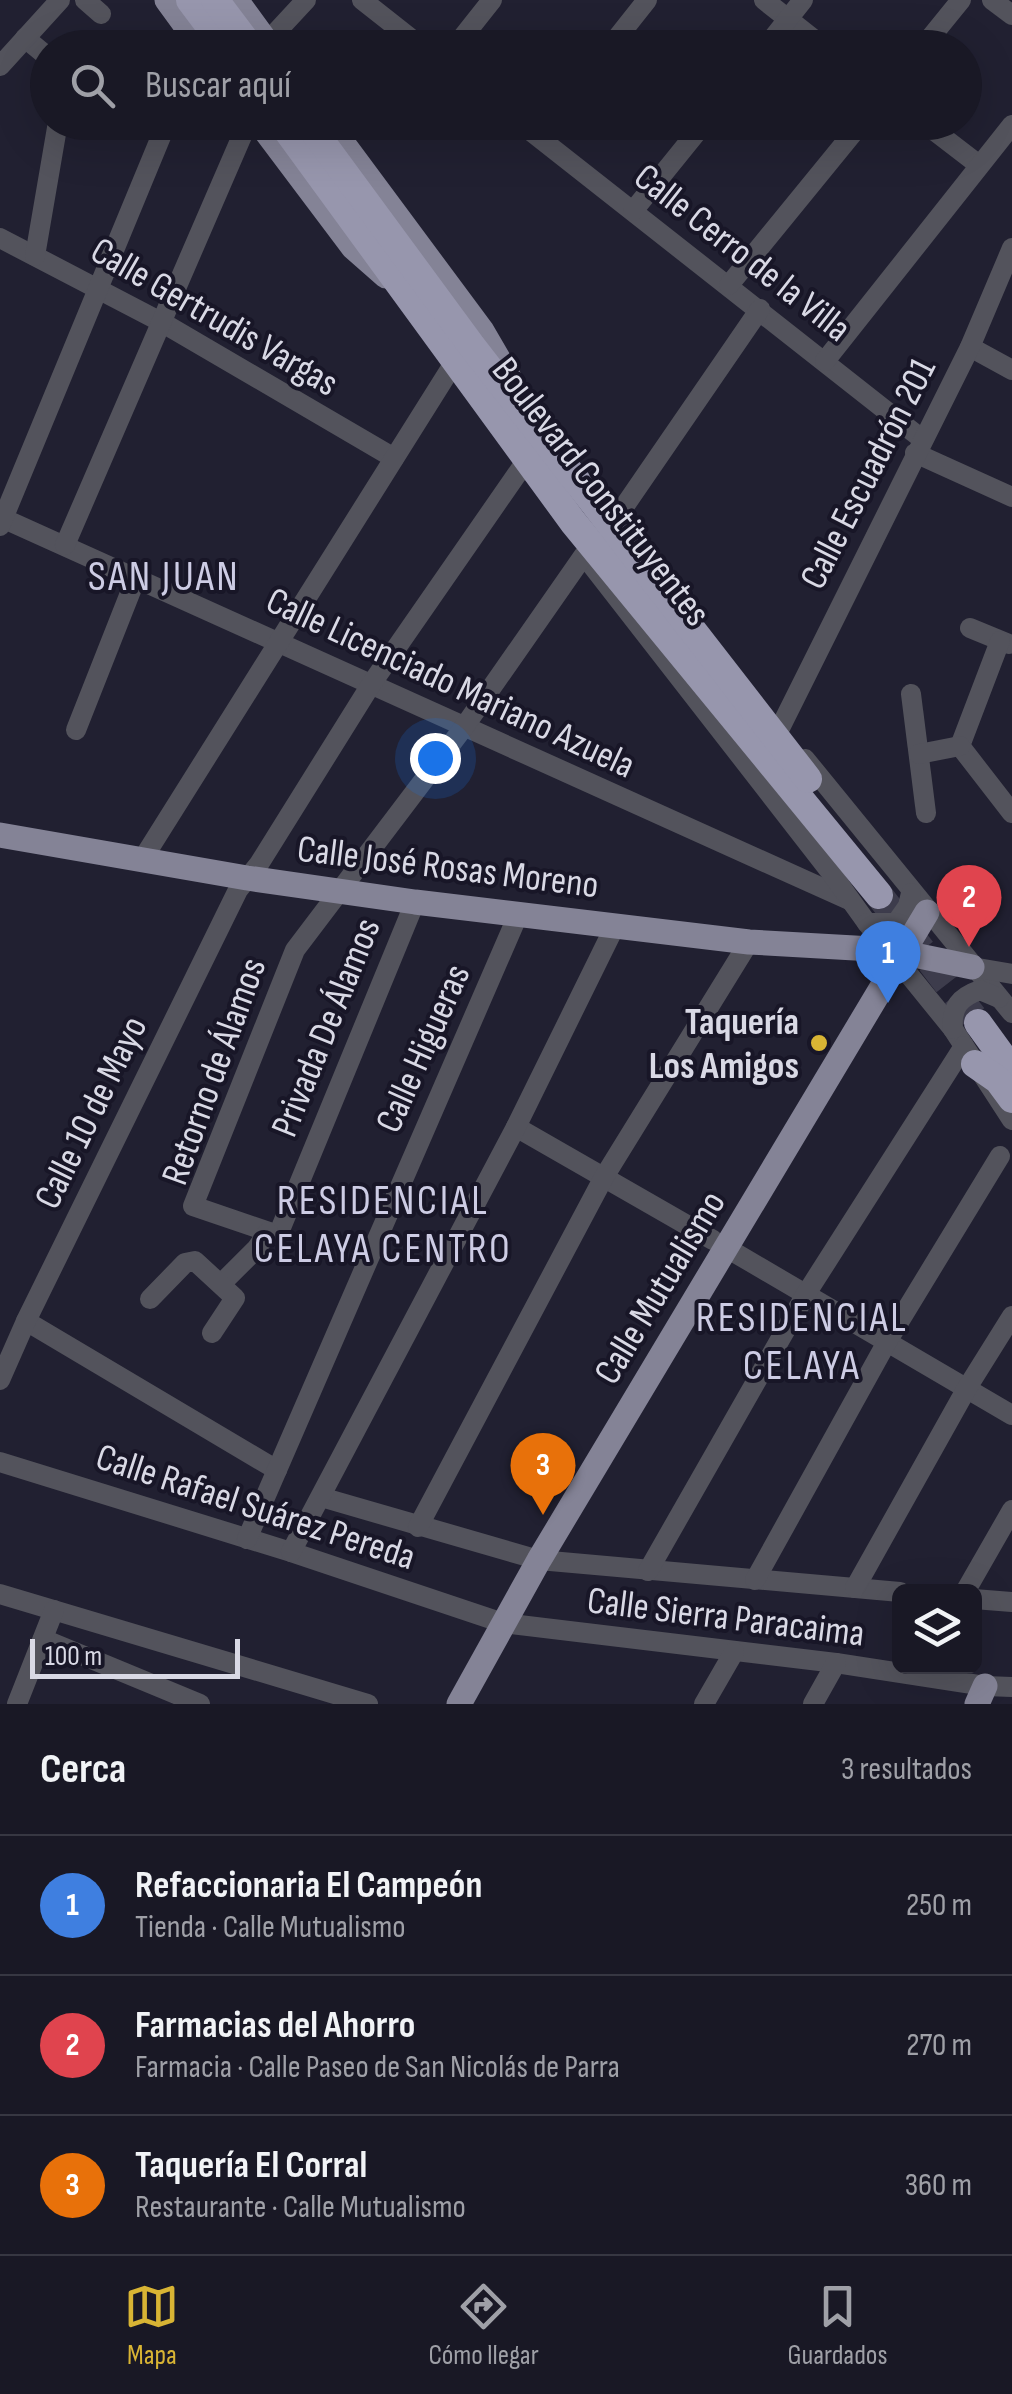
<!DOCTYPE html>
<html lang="es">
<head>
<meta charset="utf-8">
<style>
  :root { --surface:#191825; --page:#262532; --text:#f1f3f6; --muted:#9fa0a7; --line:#373742; --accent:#d8b434 }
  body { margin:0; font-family:"Sofia Sans Condensed",sans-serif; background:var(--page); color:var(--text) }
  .controls { position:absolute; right:30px; bottom:30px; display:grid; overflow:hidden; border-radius:15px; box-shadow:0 10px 40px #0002 }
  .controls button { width:90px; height:90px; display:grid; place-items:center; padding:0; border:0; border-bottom:2px solid var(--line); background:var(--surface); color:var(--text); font:50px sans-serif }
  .scale { position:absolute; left:30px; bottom:25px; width:210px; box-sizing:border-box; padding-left:10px; border:5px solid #d9d9e5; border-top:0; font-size:28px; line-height:35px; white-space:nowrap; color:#d9d9e5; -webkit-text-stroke:8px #181627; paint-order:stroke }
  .you { position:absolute; left:435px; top:758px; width:35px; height:35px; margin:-25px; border:8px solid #fff; border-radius:50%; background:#1a73e8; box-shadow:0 0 0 15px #1a73e833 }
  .badge { display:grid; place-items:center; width:65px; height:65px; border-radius:50%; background:var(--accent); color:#fff; font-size:32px; font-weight:700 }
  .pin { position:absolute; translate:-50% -82px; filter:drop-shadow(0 2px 5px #0008) }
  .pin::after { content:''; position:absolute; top:52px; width:35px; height:30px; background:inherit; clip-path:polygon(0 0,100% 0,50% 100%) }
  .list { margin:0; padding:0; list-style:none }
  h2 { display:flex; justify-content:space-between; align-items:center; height:130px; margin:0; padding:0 40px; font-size:42px }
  h2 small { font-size:32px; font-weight:400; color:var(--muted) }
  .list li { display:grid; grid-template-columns:65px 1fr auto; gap:30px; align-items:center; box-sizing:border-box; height:140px; padding:0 40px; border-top:2px solid var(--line) }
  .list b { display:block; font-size:38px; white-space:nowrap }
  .list p { margin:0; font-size:32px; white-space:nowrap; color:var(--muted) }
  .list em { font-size:32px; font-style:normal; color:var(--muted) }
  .icon { flex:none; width:55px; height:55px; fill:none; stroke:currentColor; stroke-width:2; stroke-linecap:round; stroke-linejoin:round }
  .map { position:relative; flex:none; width:1012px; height:1704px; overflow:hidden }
  .search { position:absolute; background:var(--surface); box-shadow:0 10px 40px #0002; left:30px; right:30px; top:30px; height:110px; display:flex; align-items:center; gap:25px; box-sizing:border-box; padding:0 35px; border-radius:55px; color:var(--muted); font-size:38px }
  .sheet { height:550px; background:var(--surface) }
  nav { display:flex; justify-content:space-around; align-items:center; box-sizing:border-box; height:140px; border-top:2px solid var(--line); background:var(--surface); font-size:28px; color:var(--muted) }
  nav a { display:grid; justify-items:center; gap:5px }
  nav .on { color:var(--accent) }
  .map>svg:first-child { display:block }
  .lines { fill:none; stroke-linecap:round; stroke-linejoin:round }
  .highway-tunnel { stroke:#3d3c4c; stroke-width:28; stroke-dasharray:28 14; stroke-linecap:butt }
  .minor { stroke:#53535c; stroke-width:20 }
  .major { stroke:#848396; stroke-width:25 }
  .highway { stroke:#9796ad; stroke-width:28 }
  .poi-dot { fill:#d8b434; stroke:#181627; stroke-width:4 }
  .labels { text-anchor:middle; stroke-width:8; stroke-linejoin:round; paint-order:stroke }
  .street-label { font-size:38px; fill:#d9d9e5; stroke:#181627 }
  .poi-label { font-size:38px; font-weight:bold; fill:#d9d9e5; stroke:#181627; text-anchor:end }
  .quarter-label { font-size:42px; letter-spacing:2.5px; fill:#cdcce4; stroke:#181627 }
</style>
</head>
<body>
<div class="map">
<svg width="1012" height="1704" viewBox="0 0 1012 1704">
  <rect width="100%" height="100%" fill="#212031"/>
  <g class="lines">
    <polyline class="highway-tunnel" points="879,895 978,1023"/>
    <g class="minor">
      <polyline points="85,0 101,14"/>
      <polyline points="362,0 423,48"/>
      <polyline points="764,0 825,48"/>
      <polyline points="992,0 1012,15"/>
      <polyline points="25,38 48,57"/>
      <polyline points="267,42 306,0"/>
      <polyline points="454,48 492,0"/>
      <polyline points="609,48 647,0"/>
      <polyline points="765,48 803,0"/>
      <polyline points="922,48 961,0"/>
      <polyline points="0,66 60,0"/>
      <polyline points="519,122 922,439"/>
      <polyline points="923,122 979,165"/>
      <polyline points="633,211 705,122"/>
      <polyline points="0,238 163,323 394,458"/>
      <polyline points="35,256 58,122"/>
      <polyline points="729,285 862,122"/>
      <polyline points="970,347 1012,370"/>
      <polyline points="825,361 1012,125"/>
      <polyline points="915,453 1012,497"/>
      <polyline points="0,517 849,900"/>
      <polyline points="617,517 760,309"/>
      <polyline points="0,526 167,122"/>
      <polyline points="65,545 248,122"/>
      <polyline points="591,564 829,870 867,923 953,1029 1012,1120"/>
      <polyline points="970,628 1009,644"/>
      <polyline points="911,694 926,813"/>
      <polyline points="780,728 970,347 1012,248"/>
      <polyline points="76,730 136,578"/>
      <polyline points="960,746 1000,641"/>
      <polyline points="960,746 1012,813"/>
      <polyline points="919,754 960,746"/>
      <polyline points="805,759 1012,1013"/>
      <polyline points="142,860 454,363"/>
      <polyline points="415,902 278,1235 193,1206 295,950 464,727 584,555"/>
      <polyline points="867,923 896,923 908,906 911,893"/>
      <polyline points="972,967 1012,974"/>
      <path d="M953,1029C951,1007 960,997 980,990L999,998"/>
      <polyline points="516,1127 713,1240"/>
      <polyline points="725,1247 1012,1415"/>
      <polyline points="221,1284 257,1248 268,1232"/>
      <polyline points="150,1299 185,1263 195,1261 235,1298 212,1333"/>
      <polyline points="26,1321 277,1470"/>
      <polyline points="0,1380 26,1321 238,890 259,864 372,683 526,461"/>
      <polyline points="0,1462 291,1552 503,1623 836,1663 985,1686 1012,1687"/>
      <polyline points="321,1497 539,1560 900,1592"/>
      <polyline points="418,1527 604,1177 749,942"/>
      <polyline points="247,1539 518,915"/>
      <polyline points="291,1552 516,1127 616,924"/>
      <polyline points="648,1571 806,1294 964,1046"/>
      <polyline points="755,1580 888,1340 1000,1156"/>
      <polyline points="855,1588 967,1388 1012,1316"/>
      <polyline points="965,1592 1012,1510"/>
      <polyline points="0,1594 368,1704"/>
      <polyline points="974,1599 1012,1602"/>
      <polyline points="43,1639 200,1704"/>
      <polyline points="17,1704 54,1610"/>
      <polyline points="704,1704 734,1652"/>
      <polyline points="813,1704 836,1663"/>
    </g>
    <g class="major">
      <polyline points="167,0 202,48"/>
      <polyline points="236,0 271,48"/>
      <polyline points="259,122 353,247 386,276"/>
      <polyline points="327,122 482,331 511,381"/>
      <polyline points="0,835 247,878 415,902 749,942 890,950 972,967"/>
      <polyline points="459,1704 539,1560 927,912"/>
      <polyline points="977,1704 985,1686"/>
    </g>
    <g class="highway">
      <polyline points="190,0 226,48"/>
      <polyline points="215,0 251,48"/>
      <polyline points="281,122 573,522 879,895"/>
      <polyline points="307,122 471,345 808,779"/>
      <polyline points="978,1023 1012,1070"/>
      <polyline points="975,1064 998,1080 1012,1099"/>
    </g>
  </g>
  <circle class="poi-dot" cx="819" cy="1043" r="10"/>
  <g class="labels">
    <g class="street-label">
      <text transform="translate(743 252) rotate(38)" y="13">Calle Cerro de la Villa</text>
      <text transform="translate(215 316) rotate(30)" y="13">Calle Gertrudis Vargas</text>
      <text transform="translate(867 473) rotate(-63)" y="13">Calle Escuadrón 201</text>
      <text transform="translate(602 491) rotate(52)" y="13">Boulevard Constituyentes</text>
      <text transform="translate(451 682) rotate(25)" y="13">Calle Licenciado Mariano Azuela</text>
      <text transform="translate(448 866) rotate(7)" y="13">Calle José Rosas Moreno</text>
      <text transform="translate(325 1027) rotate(-68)" y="13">Privada De Álamos</text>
      <text transform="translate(422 1048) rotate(-66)" y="13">Calle Higueras</text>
      <text transform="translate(213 1071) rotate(-70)" y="13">Retorno de Álamos</text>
      <text transform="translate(90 1112) rotate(-64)" y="13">Calle 10 de Mayo</text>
      <text transform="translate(659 1287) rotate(-59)" y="13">Calle Mutualismo</text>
      <text transform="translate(256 1506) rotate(18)" y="13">Calle Rafael Suárez Pereda</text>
      <text transform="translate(726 1616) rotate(7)" y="13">Calle Sierra Paracaima</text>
    </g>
    <g class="poi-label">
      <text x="799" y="1034">Taquería<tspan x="799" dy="44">Los Amigos</tspan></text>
    </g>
    <g class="quarter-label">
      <text x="164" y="590">SAN JUAN</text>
      <text x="383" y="1214">RESIDENCIAL<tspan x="383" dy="48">CELAYA CENTRO</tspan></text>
      <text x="802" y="1331">RESIDENCIAL<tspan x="802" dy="48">CELAYA</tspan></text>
    </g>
  </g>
</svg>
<div class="controls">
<button><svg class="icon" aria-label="layers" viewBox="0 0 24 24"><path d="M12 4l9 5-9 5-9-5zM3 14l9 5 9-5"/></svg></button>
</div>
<div class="scale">100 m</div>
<div class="you"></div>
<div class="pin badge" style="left:888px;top:1003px;background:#3f7fe0">1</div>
<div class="pin badge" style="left:969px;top:947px;background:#e0444e">2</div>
<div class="pin badge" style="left:543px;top:1515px;background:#e8710a">3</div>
<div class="search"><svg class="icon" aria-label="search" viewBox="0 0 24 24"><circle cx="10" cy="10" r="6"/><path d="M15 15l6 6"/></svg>Buscar aquí</div>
</div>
<section class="sheet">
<h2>Cerca<small>3 resultados</small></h2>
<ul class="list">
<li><span class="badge" style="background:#3f7fe0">1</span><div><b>Refaccionaria El Campeón</b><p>Tienda · Calle Mutualismo</p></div><em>250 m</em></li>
<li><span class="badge" style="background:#e0444e">2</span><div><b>Farmacias del Ahorro</b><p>Farmacia · Calle Paseo de San Nicolás de Parra</p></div><em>270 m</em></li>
<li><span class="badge" style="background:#e8710a">3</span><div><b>Taquería El Corral</b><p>Restaurante · Calle Mutualismo</p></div><em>360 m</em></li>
</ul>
</section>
<nav>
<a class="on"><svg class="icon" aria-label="map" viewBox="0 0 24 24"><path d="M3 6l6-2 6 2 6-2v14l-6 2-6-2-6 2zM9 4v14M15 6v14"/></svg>Mapa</a>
<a><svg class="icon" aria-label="directions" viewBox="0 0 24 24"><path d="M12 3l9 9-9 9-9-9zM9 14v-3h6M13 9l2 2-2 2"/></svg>Cómo llegar</a>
<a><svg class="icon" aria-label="saved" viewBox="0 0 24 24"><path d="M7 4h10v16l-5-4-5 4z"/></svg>Guardados</a>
</nav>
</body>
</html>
